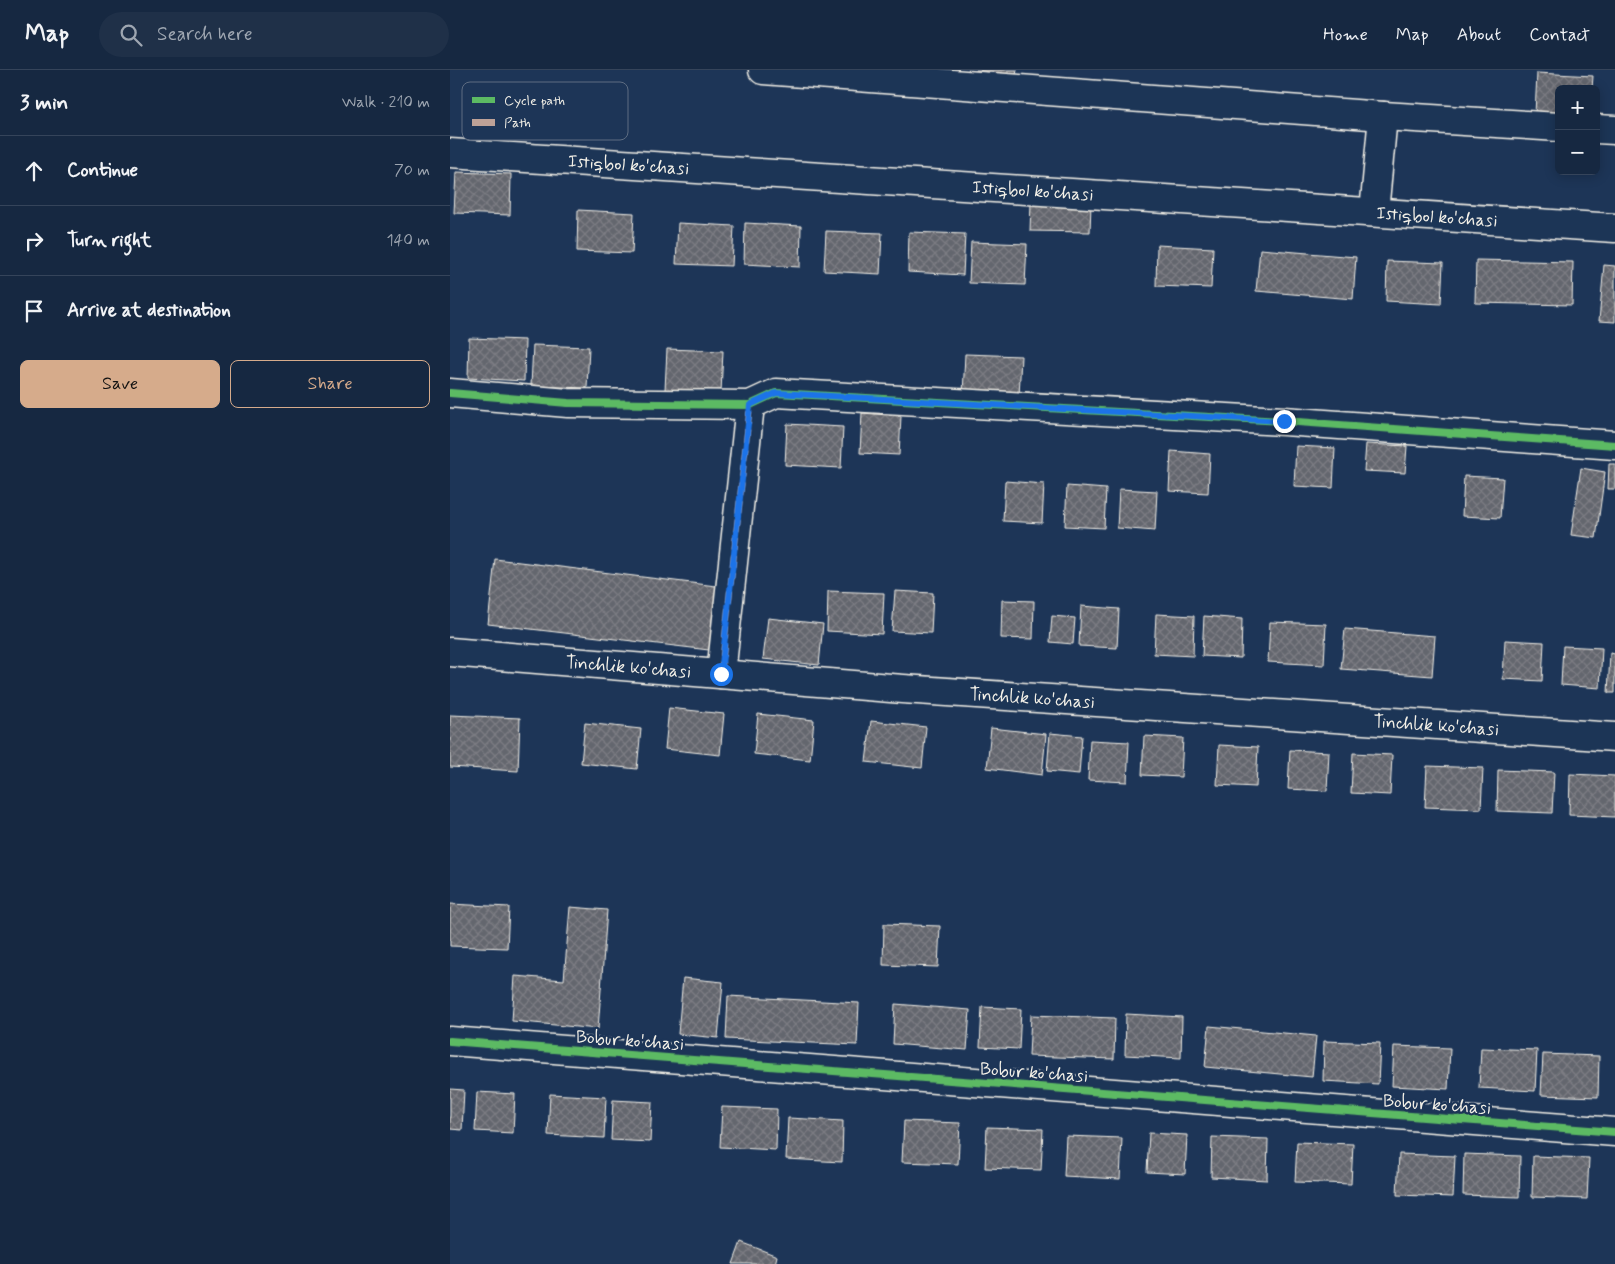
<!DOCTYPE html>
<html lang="en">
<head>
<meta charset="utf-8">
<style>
  :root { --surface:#162841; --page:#1f3048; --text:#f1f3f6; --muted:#9ea6b1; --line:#35445a; --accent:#d6ab8b }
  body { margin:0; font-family:Mynerve,sans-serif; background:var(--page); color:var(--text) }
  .controls { position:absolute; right:15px; top:15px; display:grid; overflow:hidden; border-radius:8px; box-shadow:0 2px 12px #0003 }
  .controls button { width:45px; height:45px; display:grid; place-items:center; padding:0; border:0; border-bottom:1px solid var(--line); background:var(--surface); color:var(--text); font:25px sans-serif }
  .stop { position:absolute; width:15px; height:15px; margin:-11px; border:4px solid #1a73e8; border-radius:50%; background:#fff }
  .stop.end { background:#1a73e8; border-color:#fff; box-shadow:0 1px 5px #0008 }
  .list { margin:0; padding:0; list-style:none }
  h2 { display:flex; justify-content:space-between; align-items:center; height:65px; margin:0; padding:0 20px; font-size:21px }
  h2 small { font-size:16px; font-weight:400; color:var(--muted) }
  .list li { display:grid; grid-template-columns:32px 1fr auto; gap:15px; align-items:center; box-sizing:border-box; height:70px; padding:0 20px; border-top:1px solid var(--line) }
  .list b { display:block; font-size:19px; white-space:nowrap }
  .list em { font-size:16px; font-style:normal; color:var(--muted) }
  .actions { display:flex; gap:10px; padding:15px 20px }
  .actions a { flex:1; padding:11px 0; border:1px solid var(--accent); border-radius:8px; text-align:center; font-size:18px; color:var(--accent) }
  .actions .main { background:var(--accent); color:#111 }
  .icon { flex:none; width:28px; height:28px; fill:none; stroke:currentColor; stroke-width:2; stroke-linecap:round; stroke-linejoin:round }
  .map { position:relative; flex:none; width:1165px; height:1194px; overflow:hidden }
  header { display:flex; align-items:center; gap:30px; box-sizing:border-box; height:70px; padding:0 25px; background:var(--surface); border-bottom:1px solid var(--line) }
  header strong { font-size:24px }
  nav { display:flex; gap:28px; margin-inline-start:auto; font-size:18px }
  .search { width:350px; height:45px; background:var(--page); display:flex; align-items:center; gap:12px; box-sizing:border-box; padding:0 18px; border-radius:28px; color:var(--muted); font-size:19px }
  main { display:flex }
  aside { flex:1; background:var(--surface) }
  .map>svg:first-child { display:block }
  .building { fill:url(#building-cross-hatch); stroke:#f4f1e8 }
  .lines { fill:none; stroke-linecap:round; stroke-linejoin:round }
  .street-casing { stroke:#f4f1e8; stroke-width:31 }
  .street { stroke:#1d3557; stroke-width:28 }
  .quiet { stroke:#bda197; stroke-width:6; stroke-dasharray:12 6; stroke-linecap:butt }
  .cycleway-casing { stroke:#1d3557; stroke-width:11 }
  .cycleway { stroke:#5cba63; stroke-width:8 }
  .route { stroke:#1a73e8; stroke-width:6 }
  .labels { text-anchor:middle; stroke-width:4.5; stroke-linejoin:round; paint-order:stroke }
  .street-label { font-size:18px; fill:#f4f1e8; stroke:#1d3557 }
  .key { fill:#1d3557; stroke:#5e6d82; stroke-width:1 }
  .key-label { font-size:14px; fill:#f4f1e8 }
</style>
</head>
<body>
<header>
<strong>Map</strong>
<div class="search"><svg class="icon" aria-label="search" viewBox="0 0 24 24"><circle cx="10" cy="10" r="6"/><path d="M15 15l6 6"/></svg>Search here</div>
<nav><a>Home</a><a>Map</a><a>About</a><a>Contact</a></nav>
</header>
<main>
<aside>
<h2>3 min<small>Walk · 210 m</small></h2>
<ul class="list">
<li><svg class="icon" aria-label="ahead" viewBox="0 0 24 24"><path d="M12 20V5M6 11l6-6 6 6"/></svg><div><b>Continue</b></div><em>70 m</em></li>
<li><svg class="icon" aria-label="right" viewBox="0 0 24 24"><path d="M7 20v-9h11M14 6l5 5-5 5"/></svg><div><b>Turn right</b></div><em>140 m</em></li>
<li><svg class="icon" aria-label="arrive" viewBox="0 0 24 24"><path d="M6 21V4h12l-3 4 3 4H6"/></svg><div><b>Arrive at destination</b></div></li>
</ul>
<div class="actions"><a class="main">Save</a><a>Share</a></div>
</aside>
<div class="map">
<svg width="1165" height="1194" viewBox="0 0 1165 1194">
  <defs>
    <pattern id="building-cross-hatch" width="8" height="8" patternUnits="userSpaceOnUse" patternTransform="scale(1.25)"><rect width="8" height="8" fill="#64666e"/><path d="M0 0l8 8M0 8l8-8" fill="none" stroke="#7b7c83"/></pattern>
  </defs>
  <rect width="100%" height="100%" fill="#1d3557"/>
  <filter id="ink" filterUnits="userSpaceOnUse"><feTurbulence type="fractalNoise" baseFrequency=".02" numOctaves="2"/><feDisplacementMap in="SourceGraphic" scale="10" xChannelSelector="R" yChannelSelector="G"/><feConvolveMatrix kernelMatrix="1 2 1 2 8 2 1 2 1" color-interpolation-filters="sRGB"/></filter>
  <g filter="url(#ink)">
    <g class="building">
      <polygon points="526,0 567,0 566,5 526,2"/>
      <polygon points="1087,3 1143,6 1142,19 1109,19 1109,45 1085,44"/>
      <polygon points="6,102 61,104 60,145 4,143"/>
      <polygon points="581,132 641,134 640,162 580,161"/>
      <polygon points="128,140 184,143 182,183 127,181"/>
      <polygon points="228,153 284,156 282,196 226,194"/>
      <polygon points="295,153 351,156 350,197 294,194"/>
      <polygon points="376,161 432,163 430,204 374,201"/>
      <polygon points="459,162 515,164 513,205 458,202"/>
      <polygon points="521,172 577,174 575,215 519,213"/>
      <polygon points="707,175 763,178 761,218 706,216"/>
      <polygon points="810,179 906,187 903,229 806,221"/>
      <polygon points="1026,190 1123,192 1122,235 1025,233"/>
      <polygon points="937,191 993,193 991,234 936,231"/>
      <polygon points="1154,195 1165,196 1165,252 1149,251"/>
      <polygon points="19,268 75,270 74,311 18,308"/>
      <polygon points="83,275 139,277 137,318 81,316"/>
      <polygon points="217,279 273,281 271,322 215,320"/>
      <polygon points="515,284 571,286 569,327 513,324"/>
      <polygon points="412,343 451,346 449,385 410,383"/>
      <polygon points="337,354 393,357 391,398 335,395"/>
      <polygon points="916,374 957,376 955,403 914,401"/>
      <polygon points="846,376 885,378 883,418 844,416"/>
      <polygon points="721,381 760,384 758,423 719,421"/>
      <polygon points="1159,394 1165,394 1165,419 1158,419"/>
      <polygon points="1131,398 1155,402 1146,468 1121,465"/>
      <polygon points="1014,406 1053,408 1050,448 1012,446"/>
      <polygon points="555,411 594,414 592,453 553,451"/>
      <polygon points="617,416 656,419 654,458 615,456"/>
      <polygon points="669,419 707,421 705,461 667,458"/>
      <polygon points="45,489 266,516 259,580 38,554"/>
      <polygon points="378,521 434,523 432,564 377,561"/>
      <polygon points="445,521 483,523 481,563 442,561"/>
      <polygon points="552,530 584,531 583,569 551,568"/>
      <polygon points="631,536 669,539 667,578 629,576"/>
      <polygon points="706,544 744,546 743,586 704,584"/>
      <polygon points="602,546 625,548 623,574 600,572"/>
      <polygon points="754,546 792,549 791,588 752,586"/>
      <polygon points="318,548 373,554 369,595 313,589"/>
      <polygon points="820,552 876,554 874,595 818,592"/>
      <polygon points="895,559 985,566 982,606 891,599"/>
      <polygon points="1055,570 1094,572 1092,611 1053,609"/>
      <polygon points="1113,576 1152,578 1150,618 1111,615"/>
      <polygon points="1160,583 1165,584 1165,623 1158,623"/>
      <polygon points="219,638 274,644 270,685 215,679"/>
      <polygon points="308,644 364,650 360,690 304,684"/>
      <polygon points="0,645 70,648 68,701 0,697"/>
      <polygon points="421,651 476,657 472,698 416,692"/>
      <polygon points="135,653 191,659 187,699 131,693"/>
      <polygon points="541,658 596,664 592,705 537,698"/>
      <polygon points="600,663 632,666 629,704 597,701"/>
      <polygon points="694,666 733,668 731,707 692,705"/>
      <polygon points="640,670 679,672 677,712 638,710"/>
      <polygon points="769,675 808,677 806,717 767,715"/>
      <polygon points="840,680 879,682 877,721 838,719"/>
      <polygon points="903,683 942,685 940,725 901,723"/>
      <polygon points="977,696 1033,698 1031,739 975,737"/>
      <polygon points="1048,700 1104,702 1102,743 1047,741"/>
      <polygon points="1120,704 1165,706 1165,747 1119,745"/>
      <polygon points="0,834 59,837 57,878 0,876"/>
      <polygon points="120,837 157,840 148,959 62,951 65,906 114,910"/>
      <polygon points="434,854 490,856 488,897 433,895"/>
      <polygon points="233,908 273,912 268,968 228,964"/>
      <polygon points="278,926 409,933 407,975 276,969"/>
      <polygon points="445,934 520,940 517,980 443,974"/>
      <polygon points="532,937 571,939 569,979 530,977"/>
      <polygon points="676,944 732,947 731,988 675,985"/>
      <polygon points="581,945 665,948 664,989 579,986"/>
      <polygon points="759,956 866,966 862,1007 755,997"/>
      <polygon points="874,971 930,973 928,1014 873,1011"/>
      <polygon points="944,976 1000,978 998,1019 942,1016"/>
      <polygon points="1031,978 1087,980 1085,1021 1029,1018"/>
      <polygon points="1093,984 1149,986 1148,1027 1091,1025"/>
      <polygon points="0,1019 14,1020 12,1060 0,1059"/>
      <polygon points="27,1022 65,1024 63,1063 25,1061"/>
      <polygon points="100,1024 156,1027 154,1068 98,1065"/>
      <polygon points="163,1030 202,1032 200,1072 161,1070"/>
      <polygon points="272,1037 327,1039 326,1080 270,1077"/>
      <polygon points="338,1048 393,1051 392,1092 336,1089"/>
      <polygon points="454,1051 510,1053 508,1094 452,1092"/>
      <polygon points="537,1057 593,1059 591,1100 535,1098"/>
      <polygon points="699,1063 737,1065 735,1104 697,1102"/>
      <polygon points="616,1066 672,1068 670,1109 614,1106"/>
      <polygon points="762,1067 818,1069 817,1110 761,1107"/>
      <polygon points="847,1072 903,1074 901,1114 845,1112"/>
      <polygon points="949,1084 1005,1086 1003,1127 947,1125"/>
      <polygon points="1014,1084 1070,1086 1069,1127 1013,1125"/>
      <polygon points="1083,1086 1139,1088 1137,1129 1082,1127"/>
      <polygon points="291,1172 327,1186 325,1194 283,1194"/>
    </g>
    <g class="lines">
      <g class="street-casing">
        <g id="street">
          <polyline points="313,0 933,46 1109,57"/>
          <polyline points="1146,59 1165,60"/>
          <path id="s1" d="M0,83L1165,158"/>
          <polyline points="924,142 933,46"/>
          <polyline points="0,323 118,333 300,335 326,323 834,351 1165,375"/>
          <path id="s2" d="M0,582L453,619L1165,667"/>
          <polyline points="271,604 300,335"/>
          <polyline points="0,971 1165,1062"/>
        </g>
      </g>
      <use href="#street" class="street"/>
      <polyline class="quiet" points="271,604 300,335"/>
      <g class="cycleway-casing">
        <g id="cycleway">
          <polyline points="0,323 118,333 300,335 326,323 834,351 1165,375"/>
          <polyline points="0,971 1165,1062"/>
        </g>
      </g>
      <use href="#cycleway" class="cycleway"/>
    </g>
  </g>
  <g class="lines" filter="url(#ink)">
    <polyline class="route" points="271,604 300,335 326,323 834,351"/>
  </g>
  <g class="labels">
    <g class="street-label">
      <text dy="6" stroke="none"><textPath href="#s1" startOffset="179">Istiqbol ko'chasi</textPath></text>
      <text dy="6" stroke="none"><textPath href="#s1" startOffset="584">Istiqbol ko'chasi</textPath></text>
      <text dy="6" stroke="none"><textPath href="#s1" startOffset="989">Istiqbol ko'chasi</textPath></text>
      <text dy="6" stroke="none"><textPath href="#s2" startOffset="179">Tinchlik ko'chasi</textPath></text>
      <text dy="6" stroke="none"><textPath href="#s2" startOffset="584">Tinchlik ko'chasi</textPath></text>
      <text dy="6" stroke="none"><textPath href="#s2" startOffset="989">Tinchlik ko'chasi</textPath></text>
      <text transform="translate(180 970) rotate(4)" y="6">Bobur ko'chasi</text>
      <text transform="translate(584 1002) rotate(4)" y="6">Bobur ko'chasi</text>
      <text transform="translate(987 1034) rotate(4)" y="6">Bobur ko'chasi</text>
    </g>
  </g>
  <rect x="12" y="12" width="166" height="58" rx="8" class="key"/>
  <rect x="22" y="27" width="23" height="6" fill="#5cba63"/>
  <rect x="22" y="49" width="23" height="7" fill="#bda197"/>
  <g class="key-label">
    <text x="54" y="35">Cycle path</text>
    <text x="54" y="57">Path</text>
  </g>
</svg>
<div class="controls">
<button>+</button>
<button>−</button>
</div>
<div class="stop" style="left:271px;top:604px"></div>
<div class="stop end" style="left:834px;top:351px"></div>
</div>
</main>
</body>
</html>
